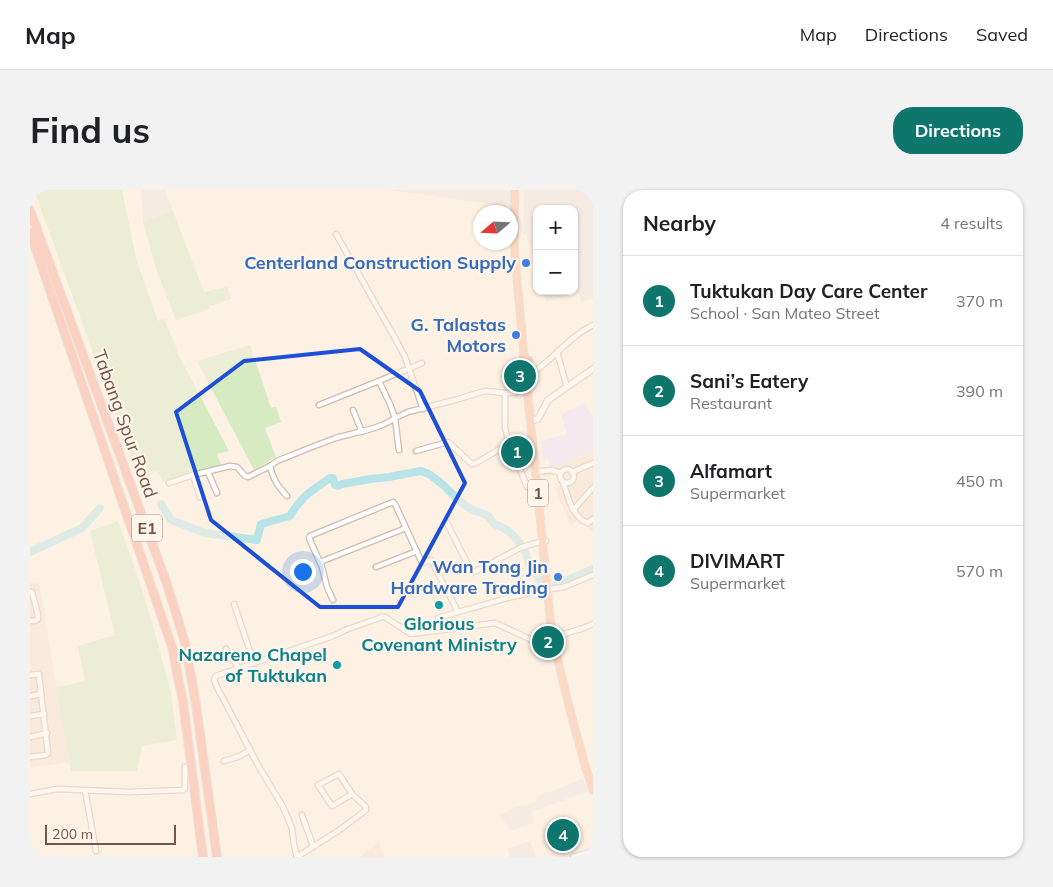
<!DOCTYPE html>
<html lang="en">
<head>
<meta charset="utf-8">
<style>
  :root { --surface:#fff; --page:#f2f2f2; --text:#202124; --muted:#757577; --line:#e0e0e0; --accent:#0f766e }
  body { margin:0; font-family:Mulish,sans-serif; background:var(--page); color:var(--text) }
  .controls { position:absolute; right:15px; top:15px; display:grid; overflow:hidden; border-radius:10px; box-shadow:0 1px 4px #0004 }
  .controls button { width:45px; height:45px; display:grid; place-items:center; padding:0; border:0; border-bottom:1px solid var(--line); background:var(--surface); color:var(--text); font:25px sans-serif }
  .compass { position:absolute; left:443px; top:15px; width:45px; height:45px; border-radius:50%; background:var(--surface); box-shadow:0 1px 4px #0004; rotate:251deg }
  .scale { position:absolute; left:15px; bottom:12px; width:131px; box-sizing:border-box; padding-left:5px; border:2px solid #765549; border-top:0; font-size:14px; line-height:18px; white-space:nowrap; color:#765549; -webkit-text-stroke:4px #fff5eb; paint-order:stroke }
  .you { position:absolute; left:272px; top:381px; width:18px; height:18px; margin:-12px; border:4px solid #fff; border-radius:50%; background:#1a73e8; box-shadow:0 0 0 8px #1a73e833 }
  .badge { display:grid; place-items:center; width:32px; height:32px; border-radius:50%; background:var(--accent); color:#fff; font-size:16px; font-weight:700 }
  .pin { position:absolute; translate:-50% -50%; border:2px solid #fff; box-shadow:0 1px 5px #0006 }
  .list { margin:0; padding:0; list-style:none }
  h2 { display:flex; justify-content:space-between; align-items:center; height:65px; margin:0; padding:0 20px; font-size:21px }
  h2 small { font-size:16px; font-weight:400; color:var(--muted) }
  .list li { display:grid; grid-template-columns:32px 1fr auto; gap:15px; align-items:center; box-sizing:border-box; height:90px; padding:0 20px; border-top:1px solid var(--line) }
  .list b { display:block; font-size:19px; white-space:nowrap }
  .list p { margin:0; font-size:16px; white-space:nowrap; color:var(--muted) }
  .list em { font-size:16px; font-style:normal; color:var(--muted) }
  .map { position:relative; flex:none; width:563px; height:667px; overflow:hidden; border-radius:20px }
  header { display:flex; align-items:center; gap:30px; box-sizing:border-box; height:70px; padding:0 25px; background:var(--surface); border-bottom:1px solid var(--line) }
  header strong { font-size:24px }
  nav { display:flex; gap:28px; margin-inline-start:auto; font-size:18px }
  .intro { display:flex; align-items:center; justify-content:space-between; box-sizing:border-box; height:120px; padding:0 30px }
  h1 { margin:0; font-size:35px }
  .button { padding:12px 22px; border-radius:20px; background:var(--accent); color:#fff; font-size:18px; font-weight:700 }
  main { display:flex; gap:30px; padding:0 30px }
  aside { flex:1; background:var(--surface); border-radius:20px; box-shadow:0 1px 4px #0004 }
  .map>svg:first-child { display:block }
  .residential { fill:#f4e2d3 }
  .industrial { fill:#ece4df }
  .education { fill:#eee1f9 }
  .green { fill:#d6ebc2 }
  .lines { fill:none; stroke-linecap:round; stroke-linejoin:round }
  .stream { stroke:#9ed5d9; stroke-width:1 }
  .river { stroke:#b8e4e7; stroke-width:8 }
  .minor-tunnel { stroke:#dbcabd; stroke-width:4.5; stroke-dasharray:4.5 2; stroke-linecap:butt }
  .minor-casing { stroke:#d0baad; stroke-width:7 }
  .tertiary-casing { stroke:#d0baad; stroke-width:8 }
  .trunk-casing { stroke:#d9cfcc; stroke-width:9 }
  .motorway-casing { stroke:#d9cfcc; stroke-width:10 }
  .minor { stroke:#fff; stroke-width:4.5 }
  .tertiary { stroke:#fff; stroke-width:5.5 }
  .trunk { stroke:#fabd9b; stroke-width:7 }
  .motorway { stroke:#f8aa9a; stroke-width:8 }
  .marked { fill:none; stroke:#1d4ed8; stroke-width:4; stroke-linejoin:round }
  .shop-dot { fill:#3f7fe0; stroke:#fff5eb; stroke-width:2 }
  .culture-dot { fill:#0f9aa8; stroke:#fff5eb; stroke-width:2 }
  .labels { text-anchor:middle; stroke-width:4.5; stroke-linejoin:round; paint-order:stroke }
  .shield { fill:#fff5eb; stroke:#9f857a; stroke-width:1 }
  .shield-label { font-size:16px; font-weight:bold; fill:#765549 }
  .shop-label { font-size:18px; font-weight:bold; fill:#366cbe; stroke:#fff5eb; text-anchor:end }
  .street-label { font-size:18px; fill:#765549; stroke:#fff5eb }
  .culture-label { font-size:18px; font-weight:bold; fill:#0d838f; stroke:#fff5eb }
</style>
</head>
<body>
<header>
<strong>Map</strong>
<nav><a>Map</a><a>Directions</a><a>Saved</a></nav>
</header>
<div class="intro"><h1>Find us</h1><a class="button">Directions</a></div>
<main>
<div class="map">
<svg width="563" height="667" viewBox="0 0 563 667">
  <rect width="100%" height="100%" fill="#fdf1e4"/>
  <g class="residential">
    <polygon points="563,261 563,342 550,329 540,335 525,298 530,295 526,285 513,288 513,280"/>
    <polygon points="0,393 9,393 39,572 0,578"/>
    <polygon points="349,652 352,663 355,667 329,667"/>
  </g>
  <g class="industrial">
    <polygon points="111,0 137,0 135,1 143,21 113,32"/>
    <polygon points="361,0 481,0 480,17 395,5"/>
    <polygon points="494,0 563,0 563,108 552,112 548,102 516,112 513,101 544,101 544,19 507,19 507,82 496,45 493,45"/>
    <polygon points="553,588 555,594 556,594 559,601 501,622 504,633 480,641 470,625 493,614 494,616 507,611 506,607 518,601 518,603"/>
    <polygon points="500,651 506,667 480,667 477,659"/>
  </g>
  <polygon class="education" points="554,213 563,226 563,261 520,278 518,269 513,270 510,251 537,244 531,224"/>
  <g class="green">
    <polygon points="4,0 92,0 107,72 128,131 134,129 147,159 146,160 199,261 187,264 191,275 133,292 128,281 108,287"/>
    <polygon points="143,21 174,102 197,97 201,109 180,116 179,119 146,130 127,82 113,32"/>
    <polygon points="220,155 241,218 246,217 251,232 235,238 246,267 224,280 167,171"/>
    <polygon points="88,331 109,390 125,443 141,503 147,550 112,556 107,581 41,581 26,497 55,491 48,456 85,445 60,341"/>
  </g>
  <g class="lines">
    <g class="stream">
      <polyline points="318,437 333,432"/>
      <polyline points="545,443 563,437"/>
      <polyline points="295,446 300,444"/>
      <polyline points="226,470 290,448"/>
      <polyline points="211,475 222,471"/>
      <polyline points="186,484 182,487 182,493 209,543"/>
      <polyline points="235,590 239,599"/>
      <polyline points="259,642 264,667"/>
    </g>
    <g class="river">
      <path d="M131,314L141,330L175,343L227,350L231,334L260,326C272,305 282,301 300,288H303L305,295L308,296L312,294L341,289L359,287L391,281L399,284C403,287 408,291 412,294C421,302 429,312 439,318C452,326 455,319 464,334C478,339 482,343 491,355"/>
      <polyline points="495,361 499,374 511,392"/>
      <polyline points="0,362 52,338 70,318"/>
      <polyline points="526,395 563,379"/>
    </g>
    <polyline class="minor-tunnel" points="478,250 486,269"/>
    <g class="minor-casing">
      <g id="minor">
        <polyline points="306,44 366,150 375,167 393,219"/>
        <polyline points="527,162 537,197"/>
        <path d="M500,184C508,180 515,173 522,167C535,155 547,143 563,135"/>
        <polyline points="349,191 392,173"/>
        <polyline points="475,203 475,237 478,250"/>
        <polyline points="323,220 332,242"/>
        <polyline points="369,260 365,228 378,222 425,210 455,201 475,203 485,203 494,197 499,196"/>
        <polyline points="386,261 418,252 442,274 446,273 475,256"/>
        <polyline points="486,269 497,297 511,296"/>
        <circle cx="537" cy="286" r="7"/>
        <polyline points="178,282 187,303"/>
        <polyline points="506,282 521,280 531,283"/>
        <polyline points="542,282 563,273"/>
        <polyline points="163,285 170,307"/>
        <path d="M533,292C538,306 542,328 558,333L563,329"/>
        <polyline points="139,293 163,285 200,276 207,277 215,286 218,287 240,276"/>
        <path d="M257,306C247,295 244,291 240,276L247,271C267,263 286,255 306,248C325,242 348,240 365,228L360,214L349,191L289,215"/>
        <polyline points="543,320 563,298"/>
        <polyline points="417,333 441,381 444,382 490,358 509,352 516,351"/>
        <polyline points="290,372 376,338"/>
        <polyline points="346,377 387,361"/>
        <polyline points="0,402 2,402 8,425 8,429 5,431 0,431"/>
        <polyline points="303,410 297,397 292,377 279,348 280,346 363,312 365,314 392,373 401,370 428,422 481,407 514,400 534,397 563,385"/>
        <polyline points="204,414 224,473"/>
        <polyline points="408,428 428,422"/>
        <polyline points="196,459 209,479"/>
        <polyline points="0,485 9,484 9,486 18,563 16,565 0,567"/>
        <polyline points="0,506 11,504"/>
        <polyline points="0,526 14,524"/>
        <polyline points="0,547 17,543"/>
        <polyline points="194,571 210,566 220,560"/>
        <polyline points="55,600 66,661"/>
        <polyline points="0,604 27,599 99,602 153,600 155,598 155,577"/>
        <polyline points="272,625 283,656"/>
        <polyline points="267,667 264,655 262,638 253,617 229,577 187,497 184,490 186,486 303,446 318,439 352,427 355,427 381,444 465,433 502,450 519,448 551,439 563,434"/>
        <polyline points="267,667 308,641 336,620 336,617 322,604 309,584 288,595 302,616 322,604"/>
        <polyline points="543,667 563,661"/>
      </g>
    </g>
    <g class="tertiary-casing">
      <polyline id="tertiary" points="501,231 508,229 518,210 563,179"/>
    </g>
    <g class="trunk-casing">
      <g id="trunk">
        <polyline points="485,0 484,39 485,68 497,197 522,446 541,524 554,572 563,600"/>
        <polyline points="499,170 501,196"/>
      </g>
    </g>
    <g class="motorway-casing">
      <g id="motorway">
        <polyline points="0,20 137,394 155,453 165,508 187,667"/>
        <polyline points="0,42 142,457 153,512 173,667"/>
      </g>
    </g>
    <use href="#minor" class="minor"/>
    <use href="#tertiary" class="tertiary"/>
    <use href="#trunk" class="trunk"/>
    <use href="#motorway" class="motorway"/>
  </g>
  <path d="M0 0H563V667H0ZM330,159L390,201L435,293L368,417H290L181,330L146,222L214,171Z" fill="#fdf1e4" fill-opacity=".55" fill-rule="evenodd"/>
  <path class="marked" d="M330,159L390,201L435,293L368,417H290L181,330L146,222L214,171Z"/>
  <g class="shop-dot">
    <circle cx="496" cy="73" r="5"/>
    <circle cx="486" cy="145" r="5"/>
    <circle cx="528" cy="387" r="5"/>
  </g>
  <g class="culture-dot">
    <circle cx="409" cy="415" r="5"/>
    <circle cx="307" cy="475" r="5"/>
  </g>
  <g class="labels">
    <g class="shield">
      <rect x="498" y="289.5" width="20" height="27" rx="4"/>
      <rect x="102" y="324.5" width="30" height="27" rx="4"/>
    </g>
    <g class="shield-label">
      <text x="508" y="309">1</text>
      <text x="117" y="344">E1</text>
    </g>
    <g class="shop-label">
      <text x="486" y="79">Centerland Construction Supply</text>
      <text x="476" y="141">G. Talastas<tspan x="476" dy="21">Motors</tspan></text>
      <text x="518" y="383">Wan Tong Jin<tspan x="518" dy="21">Hardware Trading</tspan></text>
    </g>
    <g class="street-label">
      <text transform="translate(95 234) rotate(70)" y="6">Tabang Spur Road</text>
    </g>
    <g class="culture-label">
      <text x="409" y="440">Glorious<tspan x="409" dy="21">Covenant Ministry</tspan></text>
      <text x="297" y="471" text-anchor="end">Nazareno Chapel<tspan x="297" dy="21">of Tuktukan</tspan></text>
    </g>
  </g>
</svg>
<div class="controls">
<button>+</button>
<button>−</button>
</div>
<svg class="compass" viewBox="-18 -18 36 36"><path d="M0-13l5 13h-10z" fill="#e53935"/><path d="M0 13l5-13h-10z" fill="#757577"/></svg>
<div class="scale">200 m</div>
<div class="you"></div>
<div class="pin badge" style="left:487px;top:262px">1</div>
<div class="pin badge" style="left:518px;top:452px">2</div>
<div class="pin badge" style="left:490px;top:186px">3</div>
<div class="pin badge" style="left:533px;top:645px">4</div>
</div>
<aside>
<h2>Nearby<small>4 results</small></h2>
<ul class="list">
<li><span class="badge">1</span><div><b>Tuktukan Day Care Center</b><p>School · San Mateo Street</p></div><em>370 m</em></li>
<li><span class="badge">2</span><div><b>Sani’s Eatery</b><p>Restaurant</p></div><em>390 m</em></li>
<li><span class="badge">3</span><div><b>Alfamart</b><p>Supermarket</p></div><em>450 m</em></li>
<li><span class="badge">4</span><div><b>DIVIMART</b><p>Supermarket</p></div><em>570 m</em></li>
</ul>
</aside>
</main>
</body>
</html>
